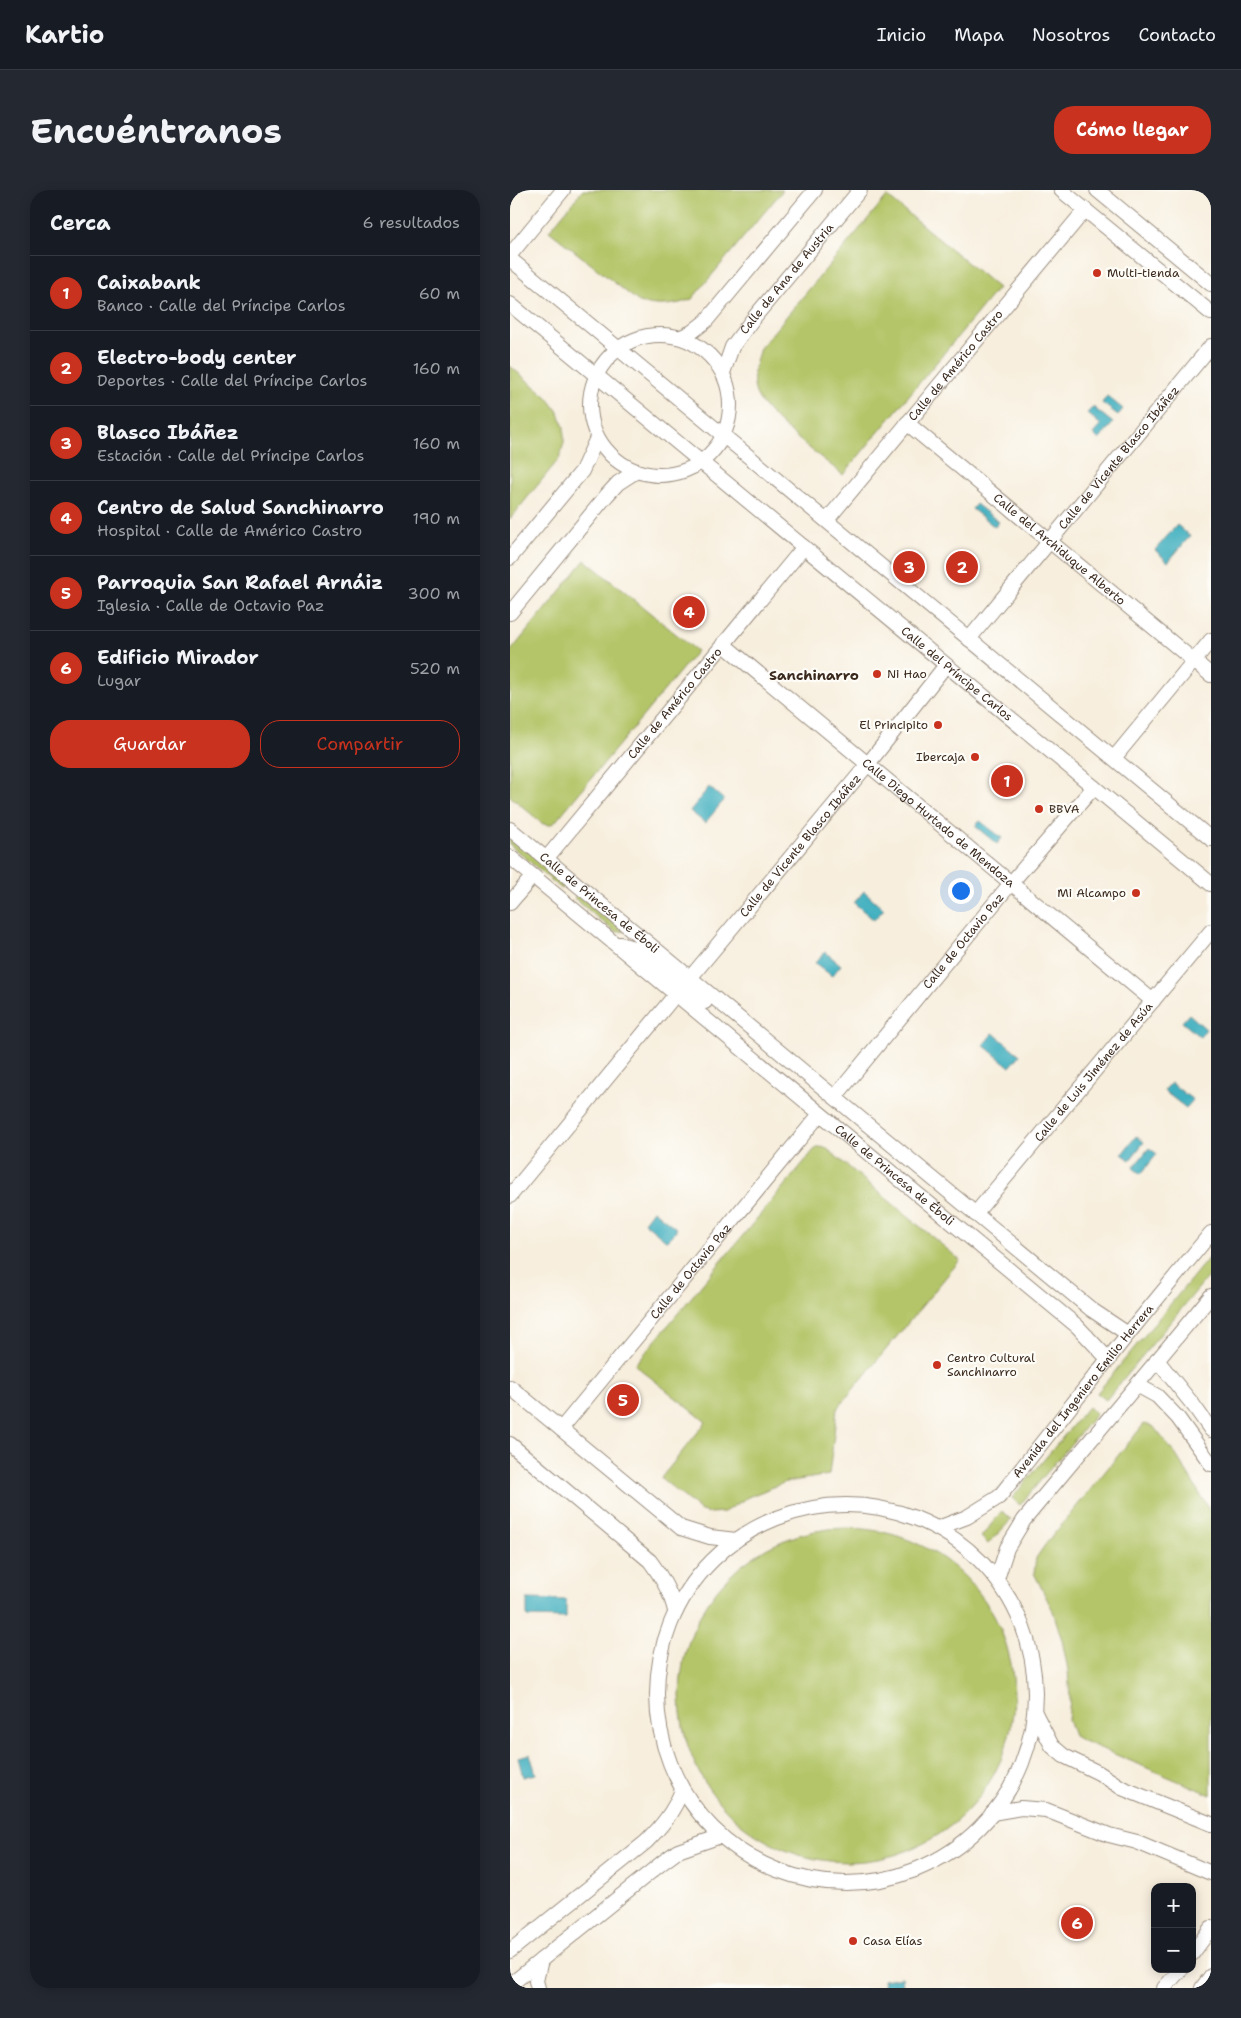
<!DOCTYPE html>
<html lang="es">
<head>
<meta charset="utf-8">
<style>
  :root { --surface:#171b24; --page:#242831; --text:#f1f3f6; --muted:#9ea1a6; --line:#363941; --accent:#c8321e }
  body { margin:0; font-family:"Shantell Sans",sans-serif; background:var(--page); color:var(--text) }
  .controls { position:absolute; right:15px; bottom:15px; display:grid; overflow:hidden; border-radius:10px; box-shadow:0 2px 12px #0003 }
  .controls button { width:45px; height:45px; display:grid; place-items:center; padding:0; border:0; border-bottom:1px solid var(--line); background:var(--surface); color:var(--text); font:25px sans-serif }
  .you { position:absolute; left:450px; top:700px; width:18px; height:18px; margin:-12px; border:4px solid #fff; border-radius:50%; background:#1a73e8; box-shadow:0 0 0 8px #1a73e833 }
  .badge { display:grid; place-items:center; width:32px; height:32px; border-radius:50%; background:var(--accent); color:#fff; font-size:16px; font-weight:700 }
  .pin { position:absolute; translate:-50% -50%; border:2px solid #fff; box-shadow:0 1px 5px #0006 }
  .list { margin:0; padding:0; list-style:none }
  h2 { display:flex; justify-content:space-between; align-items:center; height:65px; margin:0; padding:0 20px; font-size:21px }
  h2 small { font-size:16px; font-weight:400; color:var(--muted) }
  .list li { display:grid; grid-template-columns:32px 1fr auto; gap:15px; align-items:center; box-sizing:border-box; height:75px; padding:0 20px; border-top:1px solid var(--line) }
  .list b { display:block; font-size:19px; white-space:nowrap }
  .list p { margin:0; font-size:16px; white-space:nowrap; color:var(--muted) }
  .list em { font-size:16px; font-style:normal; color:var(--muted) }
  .actions { display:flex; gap:10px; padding:15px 20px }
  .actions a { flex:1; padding:11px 0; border:1px solid var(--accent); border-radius:20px; text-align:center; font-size:18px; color:var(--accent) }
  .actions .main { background:var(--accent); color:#fff }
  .map { position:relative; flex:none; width:701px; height:1798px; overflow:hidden; border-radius:20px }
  header { display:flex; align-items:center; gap:30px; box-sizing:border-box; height:70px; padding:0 25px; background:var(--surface); border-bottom:1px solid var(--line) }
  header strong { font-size:24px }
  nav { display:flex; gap:28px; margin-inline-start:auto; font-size:18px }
  .intro { display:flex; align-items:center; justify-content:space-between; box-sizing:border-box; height:120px; padding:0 30px }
  h1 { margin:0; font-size:35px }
  .button { padding:12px 22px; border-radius:20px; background:var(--accent); color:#fff; font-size:18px; font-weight:700 }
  main { display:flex; gap:30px; padding:0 30px }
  aside { flex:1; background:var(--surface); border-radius:20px; box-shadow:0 2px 12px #0003 }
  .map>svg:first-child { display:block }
  .green { fill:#b3c568; stroke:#777843 }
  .water { fill:#43b0c0; stroke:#3f6d6f }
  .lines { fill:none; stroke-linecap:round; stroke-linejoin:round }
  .minor-casing { stroke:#998c7e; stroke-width:16 }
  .minor { stroke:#fff; stroke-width:14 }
  .poi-dot { fill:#c8321e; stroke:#fdfcf7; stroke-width:2 }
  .labels { text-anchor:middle; stroke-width:4.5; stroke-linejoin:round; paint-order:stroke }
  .poi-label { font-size:12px; fill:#3b2a1e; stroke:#fdfcf7; text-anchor:start }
  .street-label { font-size:12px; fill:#3b2a1e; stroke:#fdfcf7 }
  .neighbourhood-label { font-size:14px; font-weight:bold; fill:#3b2a1e; stroke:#fdfcf7 }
</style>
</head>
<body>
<header>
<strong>Kartio</strong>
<nav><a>Inicio</a><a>Mapa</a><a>Nosotros</a><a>Contacto</a></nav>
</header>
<div class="intro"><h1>Encuéntranos</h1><a class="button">Cómo llegar</a></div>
<main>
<aside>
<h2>Cerca<small>6 resultados</small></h2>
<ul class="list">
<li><span class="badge">1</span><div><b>Caixabank</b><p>Banco · Calle del Príncipe Carlos</p></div><em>60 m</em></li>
<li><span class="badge">2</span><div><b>Electro-body center</b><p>Deportes · Calle del Príncipe Carlos</p></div><em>160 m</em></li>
<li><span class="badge">3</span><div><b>Blasco Ibáñez</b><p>Estación · Calle del Príncipe Carlos</p></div><em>160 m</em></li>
<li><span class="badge">4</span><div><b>Centro de Salud Sanchinarro</b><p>Hospital · Calle de Américo Castro</p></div><em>190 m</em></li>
<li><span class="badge">5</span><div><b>Parroquia San Rafael Arnáiz</b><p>Iglesia · Calle de Octavio Paz</p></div><em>300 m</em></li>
<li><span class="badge">6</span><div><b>Edificio Mirador</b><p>Lugar</p></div><em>520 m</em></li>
</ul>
<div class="actions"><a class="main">Guardar</a><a>Compartir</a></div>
</aside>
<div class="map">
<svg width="701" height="1798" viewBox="0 0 701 1798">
  <rect width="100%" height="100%" fill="#fdfcf7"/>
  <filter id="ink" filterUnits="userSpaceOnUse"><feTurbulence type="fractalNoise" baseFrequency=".02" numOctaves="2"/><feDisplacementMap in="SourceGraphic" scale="10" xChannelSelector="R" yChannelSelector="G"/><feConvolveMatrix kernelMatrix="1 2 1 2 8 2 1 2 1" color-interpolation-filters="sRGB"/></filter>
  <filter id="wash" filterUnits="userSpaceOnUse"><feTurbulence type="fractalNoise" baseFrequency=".0096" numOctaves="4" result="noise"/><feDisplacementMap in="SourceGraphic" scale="20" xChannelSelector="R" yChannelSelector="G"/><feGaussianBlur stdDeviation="1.12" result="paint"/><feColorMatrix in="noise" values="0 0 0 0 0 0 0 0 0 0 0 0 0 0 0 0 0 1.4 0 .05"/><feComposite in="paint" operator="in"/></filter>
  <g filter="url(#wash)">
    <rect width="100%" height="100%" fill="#f7eedd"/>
    <g class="green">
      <path d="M73,0H273L182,109C165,116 147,117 129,112L39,41Z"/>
      <path d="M377,6L488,98L333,285C314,269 249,222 245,200C241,184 246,173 250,158Z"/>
      <polygon points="0,176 37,207 47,220 54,237 54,253 49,269 0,329"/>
      <polygon points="75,370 187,461 45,632 40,635 33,634 0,606 0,462"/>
      <polygon points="0,646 57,693 52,699 0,655"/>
      <polygon points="68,704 114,741 105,742 64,708"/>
      <polygon points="309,957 316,958 450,1070 327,1219 319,1285 276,1292 238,1307 214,1322 200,1323 191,1321 151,1288 196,1232 125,1175 304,960"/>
      <polygon points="701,1065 701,1083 596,1210 587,1203"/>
      <polygon points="578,1217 586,1224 510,1315 502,1308"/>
      <polygon points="634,1234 643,1236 666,1265 701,1322 701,1605 571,1550 564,1546 558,1530 560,1508 558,1480 552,1450 543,1421 524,1383 526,1368 535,1355"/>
      <polygon points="492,1321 501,1330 478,1354 471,1347"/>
      <circle cx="337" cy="1505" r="167"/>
    </g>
    <g class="water">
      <polygon points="597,206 613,219 608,225 592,213"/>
      <polygon points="583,217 603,233 589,250 583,244 591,235 577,223"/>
      <polygon points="466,314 489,332 485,337 462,319"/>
      <polygon points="667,335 680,346 658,372 645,360"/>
      <polygon points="199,597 214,610 195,633 180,621"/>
      <polygon points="470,631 492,648 487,654 465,636"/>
      <polygon points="354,701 374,719 364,730 344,713"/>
      <polygon points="315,762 331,775 322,786 305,773"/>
      <polygon points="679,824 696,839 690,847 672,832"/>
      <polygon points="483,843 510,865 500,877 473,855"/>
      <polygon points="661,893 683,910 676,918 654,901"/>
      <polygon points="626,946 634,952 620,970 612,964"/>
      <polygon points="639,958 647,964 631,984 623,978"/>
      <polygon points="143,1020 167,1039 157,1051 134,1032"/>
      <polygon points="17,1409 56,1410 56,1428 17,1427"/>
      <polygon points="20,1564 26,1584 13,1587 8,1567"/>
      <polygon points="392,1787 393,1795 374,1798 373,1790"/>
    </g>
  </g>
  <g filter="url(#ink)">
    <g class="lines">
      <g class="minor-casing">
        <g id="minor">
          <polyline points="551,0 701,123"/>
          <polyline points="587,0 701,94"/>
          <polyline points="0,65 53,0"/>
          <polyline points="0,69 701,649"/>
          <path id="s1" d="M0,114L701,694"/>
          <circle cx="150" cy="215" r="70"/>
          <polyline points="171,147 182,142 196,131 305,0"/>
          <path id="s2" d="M213,183L222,157L242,130L350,0"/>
          <path id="s3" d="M397,233L701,485"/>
          <path id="s4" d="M317,330L575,20"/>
          <polyline points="0,368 72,281 87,248"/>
          <polyline points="0,423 97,305 108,293 125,282"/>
          <path id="s5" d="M459,449L701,156"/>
          <path id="s6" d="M213,454L643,811"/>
          <polyline points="604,568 701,450"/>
          <path id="s7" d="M0,639L582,1120L618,1144"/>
          <path id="s8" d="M0,667L567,1136L599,1170"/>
          <path id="s9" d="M36,669L294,357"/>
          <polyline points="0,713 23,686"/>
          <path id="s10" d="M110,754L127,759L165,791L180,788L358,574L436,475"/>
          <path id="s11" d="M325,907L501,693L584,597"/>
          <polyline points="0,1006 166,804 181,801 195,812"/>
          <path id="s12" d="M465,1024L701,741"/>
          <polyline points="647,1170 684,1216 701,1240"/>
          <polyline points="627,1195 647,1206 668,1228 701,1274"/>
          <polyline points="0,1197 171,1338 200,1347 226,1350"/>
          <path id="s13" d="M51,1239L310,924"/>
          <path d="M0,1254L140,1371C151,1386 161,1402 165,1421"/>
          <circle cx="336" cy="1504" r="189"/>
          <path id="s14" d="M428,1338L457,1327L489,1307L618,1144L701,1043"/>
          <polyline points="487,1389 497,1358 514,1330 701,1106"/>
          <polyline points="525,1523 542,1556 554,1566 589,1583 612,1598 701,1634"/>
          <polyline points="482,1623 511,1618 536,1620 599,1645 627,1652 701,1683"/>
          <path d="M0,1761L136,1652C152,1636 164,1621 172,1600"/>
          <polyline points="682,1764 701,1738"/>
          <polyline points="0,1795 153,1672 168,1661 208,1647"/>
          <polyline points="28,1798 26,1791 31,1770"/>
          <polyline points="654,1798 671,1779"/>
          <polyline points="692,1798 701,1786"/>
        </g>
      </g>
      <use href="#minor" class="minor"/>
    </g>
  </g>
  <g class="poi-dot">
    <circle cx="587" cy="83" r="5"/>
    <circle cx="367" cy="484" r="5"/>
    <circle cx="428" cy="535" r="5"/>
    <circle cx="465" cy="567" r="5"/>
    <circle cx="529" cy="619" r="5"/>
    <circle cx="626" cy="703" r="5"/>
    <circle cx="427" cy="1175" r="5"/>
    <circle cx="343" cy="1751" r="5"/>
  </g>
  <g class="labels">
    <g class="poi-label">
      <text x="597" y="87">Multi-tienda</text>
      <text x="377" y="488">Ni Hao</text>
      <text x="418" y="539" text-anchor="end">El Principito</text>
      <text x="455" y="571" text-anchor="end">Ibercaja</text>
      <text x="539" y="623">BBVA</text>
      <text x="616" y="707" text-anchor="end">Mi Alcampo</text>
      <text x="437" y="1172">Centro Cultural<tspan x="437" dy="14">Sanchinarro</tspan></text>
      <text x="353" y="1755">Casa Elías</text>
    </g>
    <g class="street-label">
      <text dy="4" stroke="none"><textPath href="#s2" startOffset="115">Calle de Ana de Austria</textPath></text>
      <text dy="4" stroke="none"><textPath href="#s4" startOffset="201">Calle de Américo Castro</textPath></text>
      <text dy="4" stroke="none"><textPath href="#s5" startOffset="235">Calle de Vicente Blasco Ibáñez</textPath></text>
      <text dy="4" stroke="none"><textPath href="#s3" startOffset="198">Calle del Archiduque Alberto</textPath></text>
      <text dy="4" stroke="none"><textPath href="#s1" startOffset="580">Calle del Príncipe Carlos</textPath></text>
      <text dy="4" stroke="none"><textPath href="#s9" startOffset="202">Calle de Américo Castro</textPath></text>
      <text dy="4" stroke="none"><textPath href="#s6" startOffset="280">Calle Diego Hurtado de Mendoza</textPath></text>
      <text dy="4" stroke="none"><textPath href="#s10" startOffset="255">Calle de Vicente Blasco Ibáñez</textPath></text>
      <text dy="4" stroke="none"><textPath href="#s7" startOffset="116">Calle de Princesa de Éboli</textPath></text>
      <text dy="4" stroke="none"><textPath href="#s11" startOffset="202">Calle de Octavio Paz</textPath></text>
      <text dy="4" stroke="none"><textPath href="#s12" startOffset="185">Calle de Luis Jiménez de Asúa</textPath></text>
      <text dy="4" stroke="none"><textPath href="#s8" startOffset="499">Calle de Princesa de Éboli</textPath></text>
      <text dy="4" stroke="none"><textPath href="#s13" startOffset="204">Calle de Octavio Paz</textPath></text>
      <text dy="4" stroke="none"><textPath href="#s14" startOffset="204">Avenida del Ingeniero Emilio Herrera</textPath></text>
    </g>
    <g class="neighbourhood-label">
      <text x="304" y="490">Sanchinarro</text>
    </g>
  </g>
</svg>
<div class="controls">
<button>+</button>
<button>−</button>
</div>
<div class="you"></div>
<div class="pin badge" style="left:497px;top:591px">1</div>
<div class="pin badge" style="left:452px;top:377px">2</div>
<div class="pin badge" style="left:399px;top:377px">3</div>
<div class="pin badge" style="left:179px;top:422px">4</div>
<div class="pin badge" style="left:113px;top:1210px">5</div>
<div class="pin badge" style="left:567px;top:1733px">6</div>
</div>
</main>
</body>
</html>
